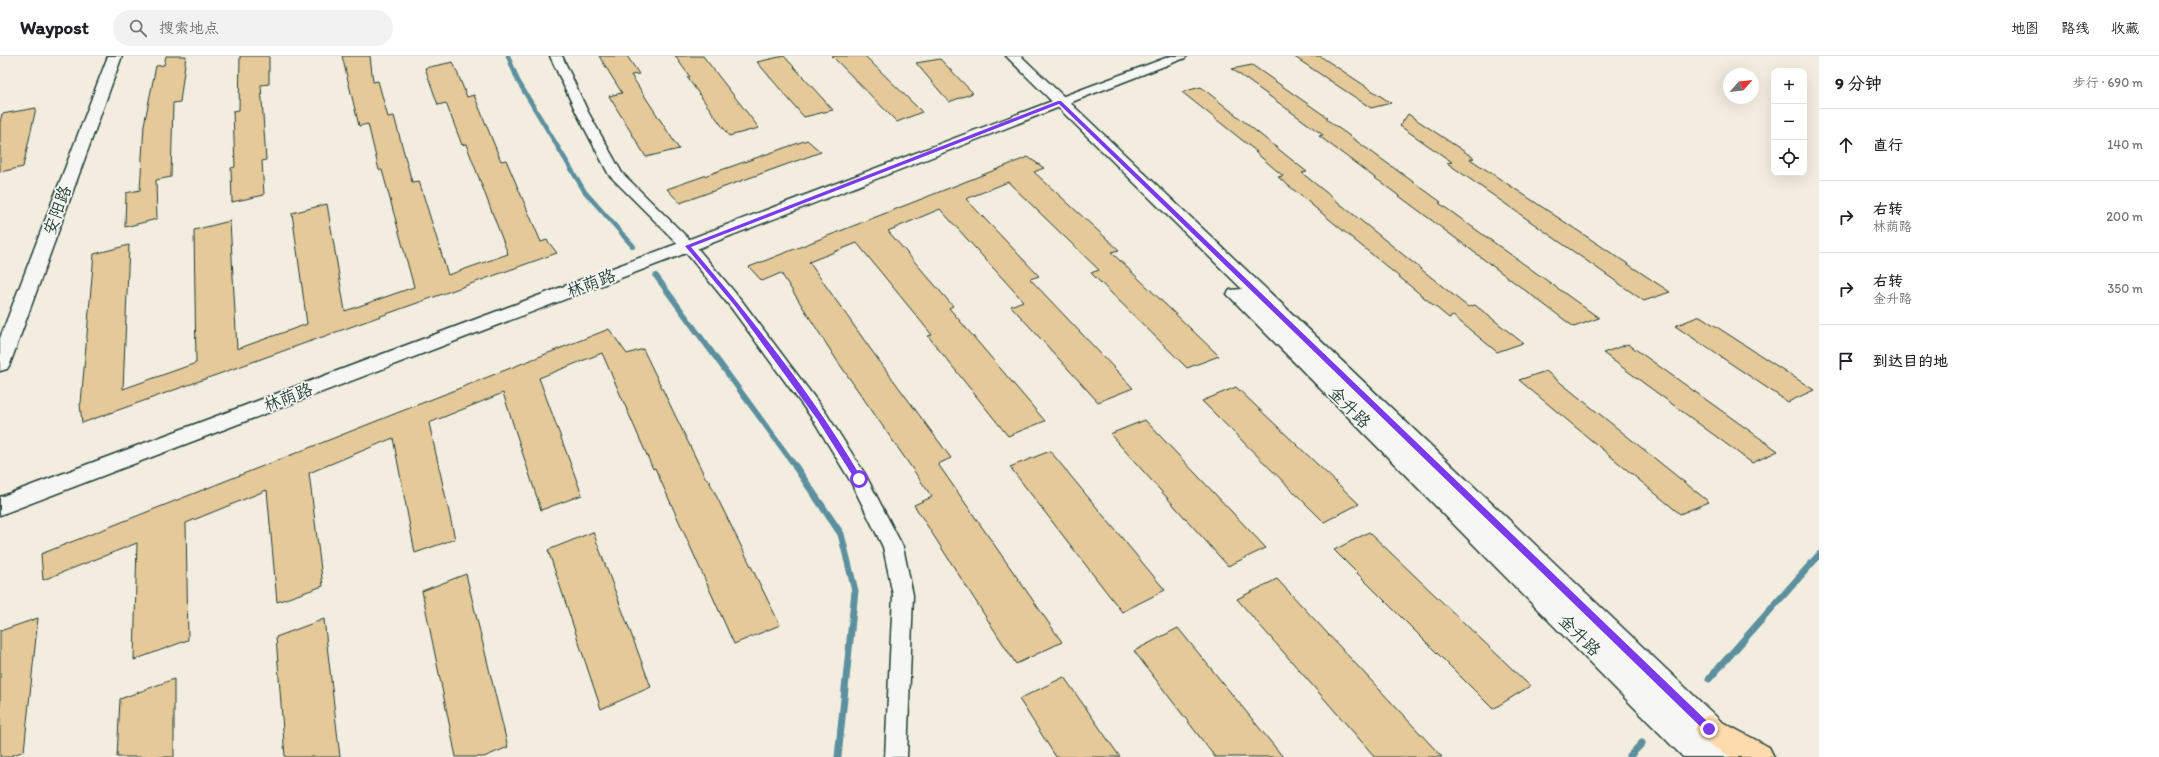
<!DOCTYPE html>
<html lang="zh">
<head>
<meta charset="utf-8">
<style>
  :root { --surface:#fff; --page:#f2f2f2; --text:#202124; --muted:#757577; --line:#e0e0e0 }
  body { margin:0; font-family:Itim,"LXGW WenKai TC",sans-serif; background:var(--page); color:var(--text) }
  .controls { position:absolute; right:12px; top:12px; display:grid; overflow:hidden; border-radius:8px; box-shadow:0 4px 16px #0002 }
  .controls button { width:36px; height:36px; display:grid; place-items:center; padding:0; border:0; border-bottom:1px solid var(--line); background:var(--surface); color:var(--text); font:20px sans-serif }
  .compass { position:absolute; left:1723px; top:12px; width:36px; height:36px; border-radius:50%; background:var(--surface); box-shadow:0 4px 16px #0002; rotate:63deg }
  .stop { position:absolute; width:12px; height:12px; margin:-9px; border:3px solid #7c3aed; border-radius:50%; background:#fff }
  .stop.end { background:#7c3aed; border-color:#fff; box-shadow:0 1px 4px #0008 }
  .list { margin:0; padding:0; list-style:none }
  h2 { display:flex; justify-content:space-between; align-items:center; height:52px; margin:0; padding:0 16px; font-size:17px }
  h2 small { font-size:13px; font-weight:400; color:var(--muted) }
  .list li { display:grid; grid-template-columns:26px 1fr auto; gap:12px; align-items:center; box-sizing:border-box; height:72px; padding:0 16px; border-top:1px solid var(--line) }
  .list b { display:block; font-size:15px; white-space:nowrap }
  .list p { margin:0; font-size:13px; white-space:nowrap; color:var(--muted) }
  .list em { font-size:13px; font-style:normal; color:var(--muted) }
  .icon { flex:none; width:22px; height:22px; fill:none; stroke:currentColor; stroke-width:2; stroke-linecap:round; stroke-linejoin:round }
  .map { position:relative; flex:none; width:1819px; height:701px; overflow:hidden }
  header { display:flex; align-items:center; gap:24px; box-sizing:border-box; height:56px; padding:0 20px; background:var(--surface); border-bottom:1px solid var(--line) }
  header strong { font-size:19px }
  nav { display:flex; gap:22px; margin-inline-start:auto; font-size:14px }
  .search { width:280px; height:36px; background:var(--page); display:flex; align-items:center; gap:10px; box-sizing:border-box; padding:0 14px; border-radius:22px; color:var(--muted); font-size:15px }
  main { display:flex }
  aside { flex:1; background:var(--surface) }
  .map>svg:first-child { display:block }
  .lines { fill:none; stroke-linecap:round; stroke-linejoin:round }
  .stream-far2 { stroke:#5c909e; stroke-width:4.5 }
  .stream-far1 { stroke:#5c909e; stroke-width:5.5 }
  .stream { stroke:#5c909e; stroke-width:7 }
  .building { fill:#e5c999; stroke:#1f3d34 }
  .minor-casing { stroke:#1f3d34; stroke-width:3 }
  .tertiary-casing { stroke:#1f3d34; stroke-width:3 }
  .secondary-casing { stroke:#1f3d34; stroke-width:3 }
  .trunk-casing { stroke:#1f3d34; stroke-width:3 }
  .minor { fill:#f6f6f2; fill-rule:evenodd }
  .tertiary { fill:#f6f6f2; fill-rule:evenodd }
  .secondary { fill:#f6f6f2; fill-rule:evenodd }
  .trunk { fill:#fedbac; fill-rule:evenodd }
  .route { fill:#7c3aed }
  .labels { text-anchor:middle; stroke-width:3.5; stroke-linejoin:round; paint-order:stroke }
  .street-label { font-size:17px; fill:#1f3d34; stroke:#f6f6f2 }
</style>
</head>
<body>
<header>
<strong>Waypost</strong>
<div class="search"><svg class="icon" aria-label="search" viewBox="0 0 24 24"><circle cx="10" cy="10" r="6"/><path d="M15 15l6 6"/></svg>搜索地点</div>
<nav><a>地图</a><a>路线</a><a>收藏</a></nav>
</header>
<main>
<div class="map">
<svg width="1819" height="701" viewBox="0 0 1819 701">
  <rect width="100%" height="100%" fill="#f3ede0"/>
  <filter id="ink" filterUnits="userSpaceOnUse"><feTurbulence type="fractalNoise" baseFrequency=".025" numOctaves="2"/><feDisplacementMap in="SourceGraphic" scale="8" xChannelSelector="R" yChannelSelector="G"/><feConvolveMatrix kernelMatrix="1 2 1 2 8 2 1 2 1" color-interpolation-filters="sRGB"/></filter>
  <g filter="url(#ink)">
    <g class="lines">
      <polyline class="stream-far2" points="508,0 518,25 585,136 625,181"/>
      <g class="stream-far1">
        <polyline points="624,180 633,190"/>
        <polyline points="656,220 796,411"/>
      </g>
      <g class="stream">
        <polyline points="795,410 841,478 855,535 838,701"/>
        <polyline points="1709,623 1819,499"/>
        <polyline points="1629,701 1642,687"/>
      </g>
    </g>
    <g class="building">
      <polygon points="166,0 186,0 180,46 173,47 171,121 156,124 157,163 125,171 126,137 140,134 144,69 156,10 164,9"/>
      <polygon points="240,0 269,0 269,28 261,29 266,104 262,105 264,139 232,146 231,112 235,111 233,55 239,54"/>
      <polygon points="342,0 370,0 373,26 378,25 388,61 394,60 412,126 419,125 448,219 508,198 466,88 462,89 446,47 438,49 425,12 453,6 467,41 474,39 501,105 506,104 541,186 547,184 557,197 82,367 80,348 81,347 94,198 129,189 123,333 196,307 194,174 230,165 237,293 307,268 292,157 327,148 345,255 414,231 382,114 379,114 368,68 359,70"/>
      <polygon points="599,0 627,0 639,18 631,19 679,93 646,101 609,40 622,37"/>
      <polygon points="675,0 703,0 759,72 729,80 687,21 690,21"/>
      <polygon points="784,0 833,54 804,61 757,6"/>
      <polygon points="832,0 865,0 922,56 897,66"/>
      <polygon points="1293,0 1320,0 1391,47 1371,52"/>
      <polygon points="940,3 973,37 949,46 916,7"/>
      <polygon points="1252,9 1328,62 1326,63 1441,146 1439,147 1599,262 1574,271 1319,80 1323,79 1232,13"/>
      <polygon points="1201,31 1307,116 1302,117 1468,251 1475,249 1523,287 1497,296 1453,260 1449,262 1278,121 1283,120 1255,96 1257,96 1182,36"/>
      <polygon points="36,52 23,111 0,116 0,66 2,58"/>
      <polygon points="1408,58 1474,102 1470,103 1670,236 1644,245 1447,107 1452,106 1400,70"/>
      <polygon points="807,84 821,96 680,147 667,133"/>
      <polygon points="1028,101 1044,112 1034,116 1119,194 1111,196 1219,300 1187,312 1091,217 1099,214 1008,126 966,143 1039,220 1030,223 1133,332 1098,346 1011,250 1023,245 940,153 888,175 953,250 949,252 1045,365 1008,380 928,280 932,279 857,187 809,206 869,291 951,402 938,408 1062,586 1016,608 914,449 932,441 836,303 781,217 762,225 749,211"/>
      <polygon points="1700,260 1814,334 1788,346 1675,270"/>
      <polygon points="609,273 627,298 643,293 706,423 708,423 780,569 734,588 655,412 653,413 602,297 539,322 582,439 541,454 503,337 429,367 455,483 415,497 393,382 309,417 323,530 277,546 267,434 186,467 188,584 134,604 137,487 43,524 41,498"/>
      <polygon points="1628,288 1778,395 1752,407 1603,297"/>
      <polygon points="1546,315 1709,446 1680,458 1519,324"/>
      <polygon points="1236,331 1359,448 1324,466 1202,345"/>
      <polygon points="1145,364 1266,492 1228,510 1110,378"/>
      <polygon points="1050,395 1165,534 1122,556 1010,411"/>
      <polygon points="593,476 651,631 601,653 548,494"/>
      <polygon points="1369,476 1530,630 1493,653 1334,494"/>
      <polygon points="466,518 508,691 484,701 456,701 422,535"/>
      <polygon points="1277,523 1442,701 1375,701 1237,543"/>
      <polygon points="38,562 24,695 8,701 0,701 0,575"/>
      <polygon points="324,563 340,701 285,701 276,581"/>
      <polygon points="1178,572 1283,701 1215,701 1134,595"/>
      <polygon points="1064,621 1120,701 1056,701 1019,643"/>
      <polygon points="174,623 174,701 117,701 120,643"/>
    </g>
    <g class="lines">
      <g class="minor-casing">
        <g id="minor">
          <polygon points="550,0 562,0 588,56 622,117 693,187 742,245 826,357 865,418 903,491 913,539 907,701 885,701 893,539 883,491 851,426 814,365 732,253 683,193 609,119 576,56"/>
          <polygon points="1171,0 1187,0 1185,2 1064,49 1060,50 1054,46 1056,43"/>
        </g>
      </g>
      <g class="tertiary-casing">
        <g id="tertiary">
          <polygon points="108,0 122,0 10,308 7,313 0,315 0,282"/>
          <polygon points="1060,42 1065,43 1067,46 1065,49 694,194 0,459 0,441 682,186"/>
        </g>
      </g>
      <g class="secondary-casing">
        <polygon id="secondary" points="1006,0 1021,0 1748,691 1753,701 1683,701 1227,238 1230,234 1242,233"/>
      </g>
      <g class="trunk-casing">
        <polygon id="trunk" points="1709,659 1769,691 1774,701 1731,701 1699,683 1695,673 1699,663"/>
      </g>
      <use href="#minor" class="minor"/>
      <use href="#tertiary" class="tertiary"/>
      <use href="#secondary" class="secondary"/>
      <use href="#trunk" class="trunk"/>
    </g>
  </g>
  <path class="route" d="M1058,45H1061L1712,670V676H1706L1059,48L691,191C751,262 816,342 862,423L856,425L817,363L735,250L685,190Z"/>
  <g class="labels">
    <g class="street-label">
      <text transform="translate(57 154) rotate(-70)" y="6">安阳路</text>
      <text transform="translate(591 227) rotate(-21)" y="6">林荫路</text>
      <text transform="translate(288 341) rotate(-21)" y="6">林荫路</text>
      <text transform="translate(1350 351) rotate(45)" y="6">金升路</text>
      <text transform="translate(1580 579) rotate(45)" y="6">金升路</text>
    </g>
  </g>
</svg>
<div class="controls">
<button>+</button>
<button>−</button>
<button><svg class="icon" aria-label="locate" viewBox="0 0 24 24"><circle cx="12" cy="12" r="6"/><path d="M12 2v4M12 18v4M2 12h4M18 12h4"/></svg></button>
</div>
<svg class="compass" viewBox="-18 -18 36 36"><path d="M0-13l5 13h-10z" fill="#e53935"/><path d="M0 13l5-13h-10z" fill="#757577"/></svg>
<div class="stop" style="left:859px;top:423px"></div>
<div class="stop end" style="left:1709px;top:673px"></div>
</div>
<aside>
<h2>9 分钟<small>步行 · 690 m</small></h2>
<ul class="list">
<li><svg class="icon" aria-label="ahead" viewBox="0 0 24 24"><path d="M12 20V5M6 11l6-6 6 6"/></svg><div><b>直行</b></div><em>140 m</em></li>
<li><svg class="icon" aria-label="right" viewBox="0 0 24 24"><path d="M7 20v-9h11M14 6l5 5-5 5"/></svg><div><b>右转</b><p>林荫路</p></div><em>200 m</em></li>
<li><svg class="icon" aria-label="right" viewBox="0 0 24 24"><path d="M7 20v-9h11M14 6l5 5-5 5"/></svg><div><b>右转</b><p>金升路</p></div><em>350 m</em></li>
<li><svg class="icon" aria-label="arrive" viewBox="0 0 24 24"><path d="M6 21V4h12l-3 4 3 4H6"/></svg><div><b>到达目的地</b></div></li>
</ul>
</aside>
</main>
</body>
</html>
